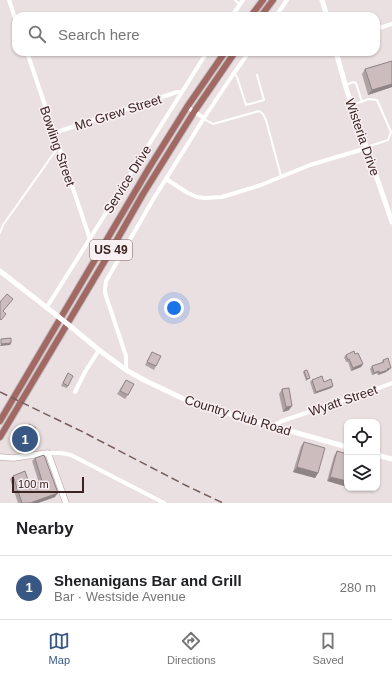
<!DOCTYPE html>
<html lang="en">
<head>
<meta charset="utf-8">
<style>
  :root { --surface:#fff; --page:#f2f2f2; --text:#202124; --muted:#757577; --line:#e0e0e0; --accent:#385782 }
  body { margin:0; font-family:Helvetica,sans-serif; background:var(--page); color:var(--text) }
  .controls { position:absolute; right:12px; bottom:12px; display:grid; overflow:hidden; border-radius:8px; box-shadow:0 1px 3px #0004 }
  .controls button { width:36px; height:36px; display:grid; place-items:center; padding:0; border:0; border-bottom:1px solid var(--line); background:var(--surface); color:var(--text); font:20px sans-serif }
  .scale { position:absolute; left:12px; bottom:10px; width:72px; box-sizing:border-box; padding-left:4px; border:2px solid #3c2220; border-top:0; font-size:11px; line-height:14px; white-space:nowrap; color:#3c2220; -webkit-text-stroke:3px #f8f0f2; paint-order:stroke }
  .you { position:absolute; left:174px; top:308px; width:14px; height:14px; margin:-10px; border:3px solid #fff; border-radius:50%; background:#1a73e8; box-shadow:0 0 0 6px #1a73e833 }
  .badge { display:grid; place-items:center; width:26px; height:26px; border-radius:50%; background:var(--accent); color:#fff; font-size:13px; font-weight:700 }
  .pin { position:absolute; translate:-50% -50%; border:2px solid #fff; box-shadow:0 1px 4px #0006 }
  .list { margin:0; padding:0; list-style:none }
  h2 { display:flex; justify-content:space-between; align-items:center; height:52px; margin:0; padding:0 16px; font-size:17px }
  h2 small { font-size:13px; font-weight:400; color:var(--muted) }
  .list li { display:grid; grid-template-columns:26px 1fr auto; gap:12px; align-items:center; box-sizing:border-box; height:64px; padding:0 16px; border-top:1px solid var(--line) }
  .list b { display:block; font-size:15px; white-space:nowrap }
  .list p { margin:0; font-size:13px; white-space:nowrap; color:var(--muted) }
  .list em { font-size:13px; font-style:normal; color:var(--muted) }
  .icon { flex:none; width:22px; height:22px; fill:none; stroke:currentColor; stroke-width:2; stroke-linecap:round; stroke-linejoin:round }
  .map { position:relative; flex:none; width:392px; height:503px; overflow:hidden }
  .search { position:absolute; background:var(--surface); box-shadow:0 1px 3px #0004; left:12px; right:12px; top:12px; height:44px; display:flex; align-items:center; gap:10px; box-sizing:border-box; padding:0 14px; border-radius:12px; color:var(--muted); font-size:15px }
  .sheet { height:116px; background:var(--surface) }
  nav { display:flex; justify-content:space-around; align-items:center; box-sizing:border-box; height:56px; border-top:1px solid var(--line); background:var(--surface); font-size:11px; color:var(--muted) }
  nav a { display:grid; justify-items:center; gap:2px }
  nav .on { color:var(--accent) }
  .map>svg:first-child { display:block }
  .lines { fill:none; stroke-linecap:round; stroke-linejoin:round }
  .secondary-casing { stroke:#cbb3b4; stroke-width:7 }
  .primary-casing { stroke:#c4bdbc; stroke-width:8 }
  .service { stroke:#fff; stroke-width:2 }
  .minor { stroke:#fff; stroke-width:4 }
  .tertiary { stroke:#fff; stroke-width:5 }
  .secondary { stroke:#fff; stroke-width:5.5 }
  .primary { stroke:#a16864; stroke-width:6 }
  .rail { stroke:#775c5b; stroke-width:1.5; stroke-dasharray:8 4; stroke-linecap:butt }
  .tertiary-bridge { stroke:#fff; stroke-width:5 }
  .wall { fill:#afa2a3 }
  .shaded-wall { fill:#8f8485 }
  .building { fill:#ccbcbe; stroke:#8f8485 }
  .labels { text-anchor:middle; stroke-width:3; stroke-linejoin:round; paint-order:stroke }
  .shield { fill:#f8f0f2; stroke:#74605f; stroke-width:1 }
  .shield-label { font-size:12px; font-weight:bold; fill:#3c2220 }
  .street-label { font-size:13px; fill:#3c2220; stroke:#f8f0f2 }
</style>
</head>
<body>
<div class="map">
<svg width="392" height="503" viewBox="0 0 392 503">
  <rect width="100%" height="100%" fill="#ebe0e1"/>
  <g class="lines">
    <g class="secondary-casing">
      <polyline id="secondary" points="0,457 13,458 48,453 66,503"/>
    </g>
    <g class="primary-casing">
      <g id="primary">
        <polyline points="251,16 263,0"/>
        <polyline points="261,16 273,0"/>
        <polyline points="0,421 149,168 187,107 225,52"/>
        <polyline points="0,437 110,252 143,194 194,112 235,52"/>
      </g>
    </g>
    <g class="service">
      <polyline points="235,0 239,4"/>
      <polyline points="234,73 237,77 246,105 264,100 257,75"/>
      <polyline points="346,85 353,82 356,83 362,102"/>
      <polyline points="352,105 369,99 377,100 391,132 388,140 367,147"/>
      <polyline points="204,119 213,124 259,111 263,114 266,120 281,176"/>
      <polyline points="0,233 3,225 59,146"/>
    </g>
    <g class="minor">
      <polyline points="9,0 16,21"/>
      <polyline points="232,16 243,0"/>
      <polyline points="276,16 287,0"/>
      <polyline points="376,29 392,24"/>
      <polyline points="27,52 90,239"/>
      <polyline points="187,107 204,118"/>
      <polyline points="54,133 177,92 181,92"/>
      <polyline points="166,179 188,193 197,197 205,198 222,197 261,185 310,165 367,148"/>
      <polyline points="47,307 207,52"/>
      <polyline points="126,370 126,356 105,293 105,289 106,281 154,198 204,118 234,73 249,52"/>
      <polyline points="75,392 85,372 99,350"/>
      <polyline points="272,426 282,421 363,394 392,383"/>
      <polyline points="48,453 61,453 71,455 164,503"/>
    </g>
    <g class="tertiary">
      <polyline points="322,0 327,16"/>
      <polyline points="336,52 347,91 392,222"/>
      <polyline points="0,271 55,314"/>
      <polyline points="70,326 99,350 126,370 146,381 186,400 230,414 347,447"/>
      <polyline points="377,455 392,459"/>
    </g>
    <use href="#secondary" class="secondary"/>
    <use href="#primary" class="primary"/>
    <polyline class="rail" points="0,392 83,432 187,486 223,503"/>
    <polyline class="tertiary-bridge" points="55,314 70,326"/>
  </g>
  <g class="wall">
    <polygon points="392,61 392,87 368,95 362,74 365,69"/>
    <polygon points="152,352 156,366 154,370 145,365"/>
    <polygon points="346,355 363,364 361,367 351,371 348,362 346,362 344,357"/>
    <polygon points="383,360 389,370 387,371 386,372 378,375 377,373 372,375 370,369 372,366 382,363 382,362"/>
    <polygon points="304,371 309,379 306,381 303,372"/>
    <polygon points="68,373 68,386 67,388 61,386"/>
    <polygon points="126,380 128,395 125,399 117,394"/>
    <polygon points="312,380 324,382 333,386 331,388 314,394 310,382"/>
    <polygon points="282,389 289,410 283,412 279,394"/>
    <polygon points="29,424 25,447 23,450 16,446"/>
    <polygon points="304,442 318,473 315,478 293,472 301,446"/>
    <polygon points="337,451 347,454 327,481 334,456"/>
    <polygon points="35,458 55,497 38,503 18,503 10,479 13,476 30,486 39,483 32,461"/>
  </g>
  <g class="shaded-wall">
    <polygon points="392,84 392,87 368,95 372,90"/>
    <polygon points="11,343 10,345 0,346 1,344"/>
    <polygon points="363,364 361,367 351,371 353,368"/>
    <polygon points="391,368 389,370 387,371 386,372 378,375 379,373"/>
    <polygon points="379,371 377,373 372,375 374,373"/>
    <polygon points="333,386 331,388 314,394 316,392"/>
    <polygon points="292,406 289,410 283,412 286,407"/>
    <polygon points="297,467 318,473 315,478 293,472"/>
    <polygon points="330,477 347,481 347,487 327,481"/>
    <polygon points="58,493 55,497 38,503 30,503"/>
  </g>
  <g class="building">
    <polygon points="392,61 392,84 372,90 365,69"/>
    <polygon points="7,294 13,299 3,311 6,314 1,320 0,319 0,302"/>
    <polygon points="11,338 11,343 1,344 1,339"/>
    <polygon points="354,351 355,354 358,353 363,364 353,368 349,359 348,360 346,355"/>
    <polygon points="152,352 161,356 156,366 147,362"/>
    <polygon points="388,358 391,368 387,369 388,370 379,373 379,371 374,373 372,366 384,362 383,360"/>
    <polygon points="307,370 310,378 307,379 304,371"/>
    <polygon points="68,373 73,376 68,386 63,383"/>
    <polygon points="322,376 324,382 331,379 333,386 316,392 312,380"/>
    <polygon points="126,380 134,384 128,395 120,391"/>
    <polygon points="289,388 292,406 286,407 282,389"/>
    <polygon points="29,424 36,428 25,447 18,443"/>
    <polygon points="304,442 325,448 318,473 297,467"/>
    <polygon points="337,451 347,454 347,481 330,477"/>
    <polygon points="44,455 58,493 30,503 22,503 13,476 25,471 30,486 42,481 35,458"/>
  </g>
  <g class="labels">
    <rect class="shield" x="90" y="240" width="42" height="20" rx="3"/>
    <g class="shield-label">
      <text x="111" y="254">US 49</text>
    </g>
    <g class="street-label">
      <text transform="translate(118 112) rotate(-18)" y="5">Mc Grew Street</text>
      <text transform="translate(363 137) rotate(71)" y="5">Wisteria Drive</text>
      <text transform="translate(58 146) rotate(71)" y="5">Bowling Street</text>
      <text transform="translate(127 179) rotate(-58)" y="5">Service Drive</text>
      <text transform="translate(343 400) rotate(-19)" y="5">Wyatt Street</text>
      <text transform="translate(238 415) rotate(17)" y="5">Country Club Road</text>
    </g>
  </g>
</svg>
<div class="controls">
<button><svg class="icon" aria-label="locate" viewBox="0 0 24 24"><circle cx="12" cy="12" r="6"/><path d="M12 2v4M12 18v4M2 12h4M18 12h4"/></svg></button>
<button><svg class="icon" aria-label="layers" viewBox="0 0 24 24"><path d="M12 4l9 5-9 5-9-5zM3 14l9 5 9-5"/></svg></button>
</div>
<div class="scale">100 m</div>
<div class="you"></div>
<div class="pin badge" style="left:25px;top:439px">1</div>
<div class="search"><svg class="icon" aria-label="search" viewBox="0 0 24 24"><circle cx="10" cy="10" r="6"/><path d="M15 15l6 6"/></svg>Search here</div>
</div>
<section class="sheet">
<h2>Nearby<small></small></h2>
<ul class="list">
<li><span class="badge">1</span><div><b>Shenanigans Bar and Grill</b><p>Bar · Westside Avenue</p></div><em>280 m</em></li>
</ul>
</section>
<nav>
<a class="on"><svg class="icon" aria-label="map" viewBox="0 0 24 24"><path d="M3 6l6-2 6 2 6-2v14l-6 2-6-2-6 2zM9 4v14M15 6v14"/></svg>Map</a>
<a><svg class="icon" aria-label="directions" viewBox="0 0 24 24"><path d="M12 3l9 9-9 9-9-9zM9 14v-3h6M13 9l2 2-2 2"/></svg>Directions</a>
<a><svg class="icon" aria-label="saved" viewBox="0 0 24 24"><path d="M7 4h10v16l-5-4-5 4z"/></svg>Saved</a>
</nav>
</body>
</html>
